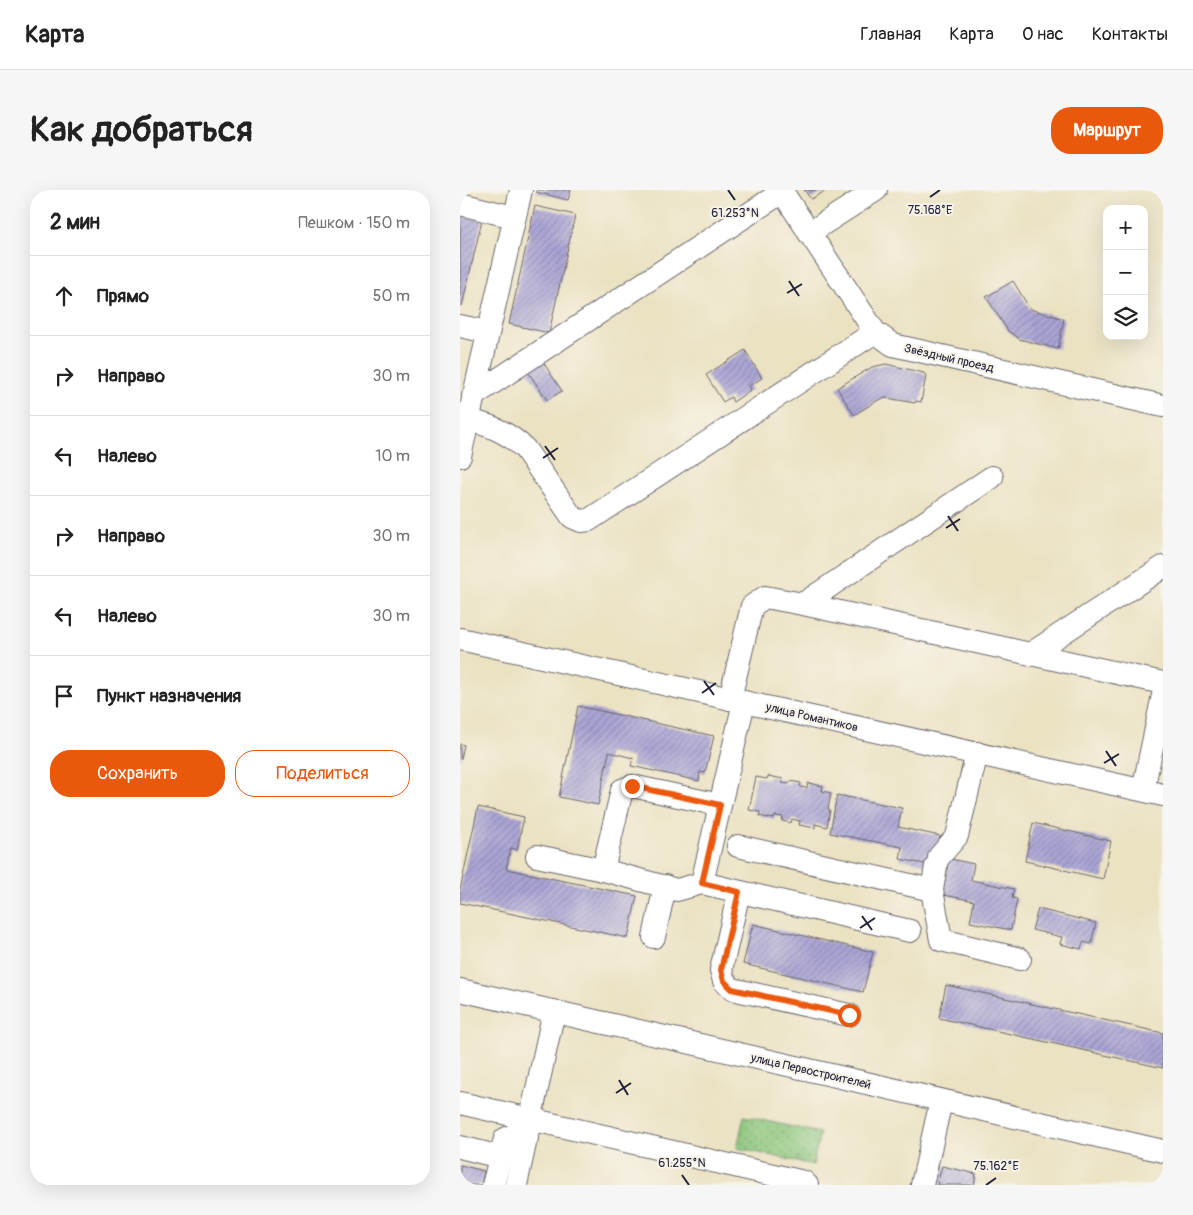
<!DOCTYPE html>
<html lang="ru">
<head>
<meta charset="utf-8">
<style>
  :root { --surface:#fff; --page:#f6f6f6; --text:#222; --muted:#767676; --line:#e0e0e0; --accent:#ea580c }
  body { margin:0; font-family:Pangolin,sans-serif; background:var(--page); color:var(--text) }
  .controls { position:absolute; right:15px; top:15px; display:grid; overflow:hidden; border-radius:10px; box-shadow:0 5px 20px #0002 }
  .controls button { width:45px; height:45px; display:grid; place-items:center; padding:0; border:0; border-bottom:1px solid var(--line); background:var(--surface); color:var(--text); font:25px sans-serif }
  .stop { position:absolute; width:15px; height:15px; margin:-11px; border:4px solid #ea580c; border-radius:50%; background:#fff }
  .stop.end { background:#ea580c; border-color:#fff; box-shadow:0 1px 5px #0008 }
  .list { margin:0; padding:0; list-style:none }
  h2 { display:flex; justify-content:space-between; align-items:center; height:65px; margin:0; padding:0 20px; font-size:21px }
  h2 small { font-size:16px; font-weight:400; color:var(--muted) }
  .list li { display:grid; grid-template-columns:32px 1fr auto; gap:15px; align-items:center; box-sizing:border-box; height:80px; padding:0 20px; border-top:1px solid var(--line) }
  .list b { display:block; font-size:19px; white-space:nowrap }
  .list em { font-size:16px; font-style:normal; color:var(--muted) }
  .actions { display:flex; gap:10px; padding:15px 20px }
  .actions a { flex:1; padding:11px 0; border:1px solid var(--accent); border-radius:20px; text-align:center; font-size:18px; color:var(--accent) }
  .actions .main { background:var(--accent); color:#fff }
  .icon { flex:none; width:28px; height:28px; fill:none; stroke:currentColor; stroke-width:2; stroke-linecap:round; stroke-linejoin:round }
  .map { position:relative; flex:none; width:703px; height:995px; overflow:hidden; border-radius:20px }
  header { display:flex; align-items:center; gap:30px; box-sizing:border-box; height:70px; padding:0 25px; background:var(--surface); border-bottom:1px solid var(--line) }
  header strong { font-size:24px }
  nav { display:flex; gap:28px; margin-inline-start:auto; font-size:18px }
  .intro { display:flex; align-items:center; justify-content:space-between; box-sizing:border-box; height:120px; padding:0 30px }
  h1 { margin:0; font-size:35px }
  .button { padding:12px 22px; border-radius:20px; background:var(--accent); color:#fff; font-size:18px; font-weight:700 }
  main { display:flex; gap:30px; padding:0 30px }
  aside { flex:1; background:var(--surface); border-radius:20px; box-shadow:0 5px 20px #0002 }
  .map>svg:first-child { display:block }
  .grass { fill:url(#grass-dots); stroke:#56745a }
  .building { fill:url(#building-hatch) }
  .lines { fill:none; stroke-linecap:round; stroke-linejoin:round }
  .minor-casing { stroke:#68656a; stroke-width:24 }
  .minor { stroke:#fff; stroke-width:22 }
  .route { stroke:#ea580c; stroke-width:6 }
  .ticks { fill:none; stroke:#22223b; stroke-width:2 }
  .labels { text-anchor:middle; stroke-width:4; stroke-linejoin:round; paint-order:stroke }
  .street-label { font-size:12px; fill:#22223b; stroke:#f7f3e8 }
  .ticks-label { font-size:12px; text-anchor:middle; fill:#22223b; stroke:#f7f3e8; stroke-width:4; stroke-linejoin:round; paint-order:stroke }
</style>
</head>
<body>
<header>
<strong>Карта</strong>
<nav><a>Главная</a><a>Карта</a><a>О нас</a><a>Контакты</a></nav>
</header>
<div class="intro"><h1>Как добраться</h1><a class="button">Маршрут</a></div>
<main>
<aside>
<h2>2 мин<small>Пешком · 150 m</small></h2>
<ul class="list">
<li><svg class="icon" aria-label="ahead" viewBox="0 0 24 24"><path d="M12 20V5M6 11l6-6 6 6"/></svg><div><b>Прямо</b></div><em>50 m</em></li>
<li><svg class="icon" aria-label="right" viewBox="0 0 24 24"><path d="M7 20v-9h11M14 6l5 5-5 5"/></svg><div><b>Направо</b></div><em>30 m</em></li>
<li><svg class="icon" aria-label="left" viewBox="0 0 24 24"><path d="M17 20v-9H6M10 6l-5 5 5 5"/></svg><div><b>Налево</b></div><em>10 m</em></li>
<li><svg class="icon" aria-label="right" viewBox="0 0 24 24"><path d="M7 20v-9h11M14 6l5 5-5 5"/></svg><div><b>Направо</b></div><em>30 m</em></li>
<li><svg class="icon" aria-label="left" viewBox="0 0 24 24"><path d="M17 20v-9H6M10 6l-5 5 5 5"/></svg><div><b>Налево</b></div><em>30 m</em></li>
<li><svg class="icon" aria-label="arrive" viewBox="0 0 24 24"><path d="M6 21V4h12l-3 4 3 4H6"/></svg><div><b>Пункт назначения</b></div></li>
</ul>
<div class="actions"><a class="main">Сохранить</a><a>Поделиться</a></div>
</aside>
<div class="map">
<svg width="703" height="995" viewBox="0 0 703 995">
  <defs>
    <pattern id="grass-dots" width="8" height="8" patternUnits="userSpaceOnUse" patternTransform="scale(1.25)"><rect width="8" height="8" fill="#8ac57a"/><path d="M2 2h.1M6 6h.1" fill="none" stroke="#70a065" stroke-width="1.8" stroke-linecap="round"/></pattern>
    <pattern id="building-hatch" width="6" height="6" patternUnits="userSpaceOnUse" patternTransform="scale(1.25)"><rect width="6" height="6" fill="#aba5d5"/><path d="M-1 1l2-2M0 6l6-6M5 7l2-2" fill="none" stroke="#8b86ae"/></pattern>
  </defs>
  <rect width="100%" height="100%" fill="#f7f3e8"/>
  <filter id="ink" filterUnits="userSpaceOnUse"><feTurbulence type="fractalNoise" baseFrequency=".02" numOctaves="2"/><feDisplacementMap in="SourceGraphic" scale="10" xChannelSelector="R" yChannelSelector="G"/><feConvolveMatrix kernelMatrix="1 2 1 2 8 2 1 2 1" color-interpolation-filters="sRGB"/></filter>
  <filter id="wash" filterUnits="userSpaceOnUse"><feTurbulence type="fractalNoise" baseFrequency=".0096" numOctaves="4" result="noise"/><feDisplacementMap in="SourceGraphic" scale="20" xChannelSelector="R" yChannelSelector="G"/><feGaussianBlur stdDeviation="1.12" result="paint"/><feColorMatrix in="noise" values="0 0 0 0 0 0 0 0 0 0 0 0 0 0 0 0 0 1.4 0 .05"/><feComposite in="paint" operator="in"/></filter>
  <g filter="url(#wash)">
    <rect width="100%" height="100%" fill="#ebe2c2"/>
    <polygon class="grass" points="284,926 360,943 353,975 277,958"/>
    <g id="blocks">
      <g class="building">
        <polygon points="77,0 111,0 108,10 76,2"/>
        <polygon points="344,0 367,0 351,9"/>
        <polygon points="75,16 115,25 89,143 49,134"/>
        <polygon points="0,25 22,30 2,116 0,115"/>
        <polygon points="553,91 570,119 604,129 598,159 559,149 548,141 526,107"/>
        <polygon points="285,160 302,188 289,196 291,200 273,212 271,207 263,212 246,185"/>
        <polygon points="83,172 102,201 87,210 68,182"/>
        <polygon points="426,174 464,183 466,186 461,212 456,211 455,213 427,208 420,209 394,225 377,198 412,177"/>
        <polygon points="118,516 254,546 245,583 240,582 239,591 171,576 173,568 149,562 138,615 99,607"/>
        <polygon points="0,554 4,555 1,569 0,569"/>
        <polygon points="308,586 323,589 322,593 329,594 330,591 341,593 340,597 347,598 348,593 363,596 362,601 371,603 368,619 370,620 367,637 355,634 355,638 339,635 340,631 332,629 331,633 322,631 323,627 315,626 314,629 299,626 300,622 289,620 296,587 307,589"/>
        <polygon points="377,605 442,618 438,637 480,646 476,666 514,674 511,690 554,699 552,708 557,709 551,740 510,732 514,711 474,703 479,677 440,669 442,657 370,643"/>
        <polygon points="18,617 64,627 57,660 51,658 46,679 177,706 168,748 0,713 0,700"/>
        <polygon points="573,633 651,651 643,689 565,671"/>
        <polygon points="578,719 636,733 631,754 623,752 621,759 600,754 602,747 572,740"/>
        <polygon points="293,734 413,762 403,802 283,774"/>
        <polygon points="486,795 703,843 703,878 479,828"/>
        <polygon points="0,975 24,981 21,995 0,995"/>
        <polygon points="482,976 516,984 514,995 477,995"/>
      </g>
    </g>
  </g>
  <g filter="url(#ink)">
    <use href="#blocks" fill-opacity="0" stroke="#68656a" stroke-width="1"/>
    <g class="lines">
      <g class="minor-casing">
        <g id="minor">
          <polyline points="321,0 415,142 433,155 703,216"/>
          <polyline points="0,14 54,27"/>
          <polyline points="349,43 416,0"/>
          <polyline points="0,136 28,142"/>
          <polyline points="13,206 322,2"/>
          <path d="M0,228C26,234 46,240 65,259L112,327L121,331L129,330L415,142"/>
          <polyline points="0,266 61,0"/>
          <polyline points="343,414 532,287"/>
          <polyline points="0,449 703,605"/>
          <polyline points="572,463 703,377"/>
          <polyline points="270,509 292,416 305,407 343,414 703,493"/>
          <polyline points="683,600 703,505"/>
          <polyline points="278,656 472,700"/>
          <polyline points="77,666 143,680 217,700 242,693 284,512"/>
          <polyline points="479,667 497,646 517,563"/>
          <polyline points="476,676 472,700 481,750 560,769"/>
          <polyline points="143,680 162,600 172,596 260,615"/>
          <polyline points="242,693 450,741"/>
          <polyline points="279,702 261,780 264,791 272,799 389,825"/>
          <polyline points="194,747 205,696"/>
          <polyline points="0,800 703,961"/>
          <polyline points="0,913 344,992 347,995"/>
          <polyline points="0,957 40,967"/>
          <polyline points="33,995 45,949 53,945 67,948"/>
          <polyline points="56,995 94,821"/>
          <polyline points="462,995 481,911"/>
        </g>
      </g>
      <use href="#minor" class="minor"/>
    </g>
  </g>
  <g class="lines" filter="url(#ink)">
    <polyline class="route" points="172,596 260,615 242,693 279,702 261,780 264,791 272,799 389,825"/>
  </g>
  <path class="ticks" d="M268,0L275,10M470,7L480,0M329,91L339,106M327,103L342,94M85,256L95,270M83,268L98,258M488,326L498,341M486,338L500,329M244,491L254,505M242,503L256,493M646,561L656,576M644,573L659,564M402,726L412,740M400,738L415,728M159,890L168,905M156,903L171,893M222,985L229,995M526,995L536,988"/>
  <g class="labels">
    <g class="street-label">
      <text transform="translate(489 168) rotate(13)" y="4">Звёздный проезд</text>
      <text transform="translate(352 527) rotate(13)" y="4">улица Романтиков</text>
      <text transform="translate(351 881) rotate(13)" y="4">улица Первостроителей</text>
    </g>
  </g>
  <g class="ticks-label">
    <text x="470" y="24">75.168°E</text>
    <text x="275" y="27">61.253°N</text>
    <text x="222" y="977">61.255°N</text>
    <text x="536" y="980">75.162°E</text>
  </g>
</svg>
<div class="controls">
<button>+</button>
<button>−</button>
<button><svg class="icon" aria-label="layers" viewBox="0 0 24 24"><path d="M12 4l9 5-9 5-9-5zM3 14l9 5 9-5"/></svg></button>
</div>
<div class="stop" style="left:389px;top:825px"></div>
<div class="stop end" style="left:172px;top:596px"></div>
</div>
</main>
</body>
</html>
